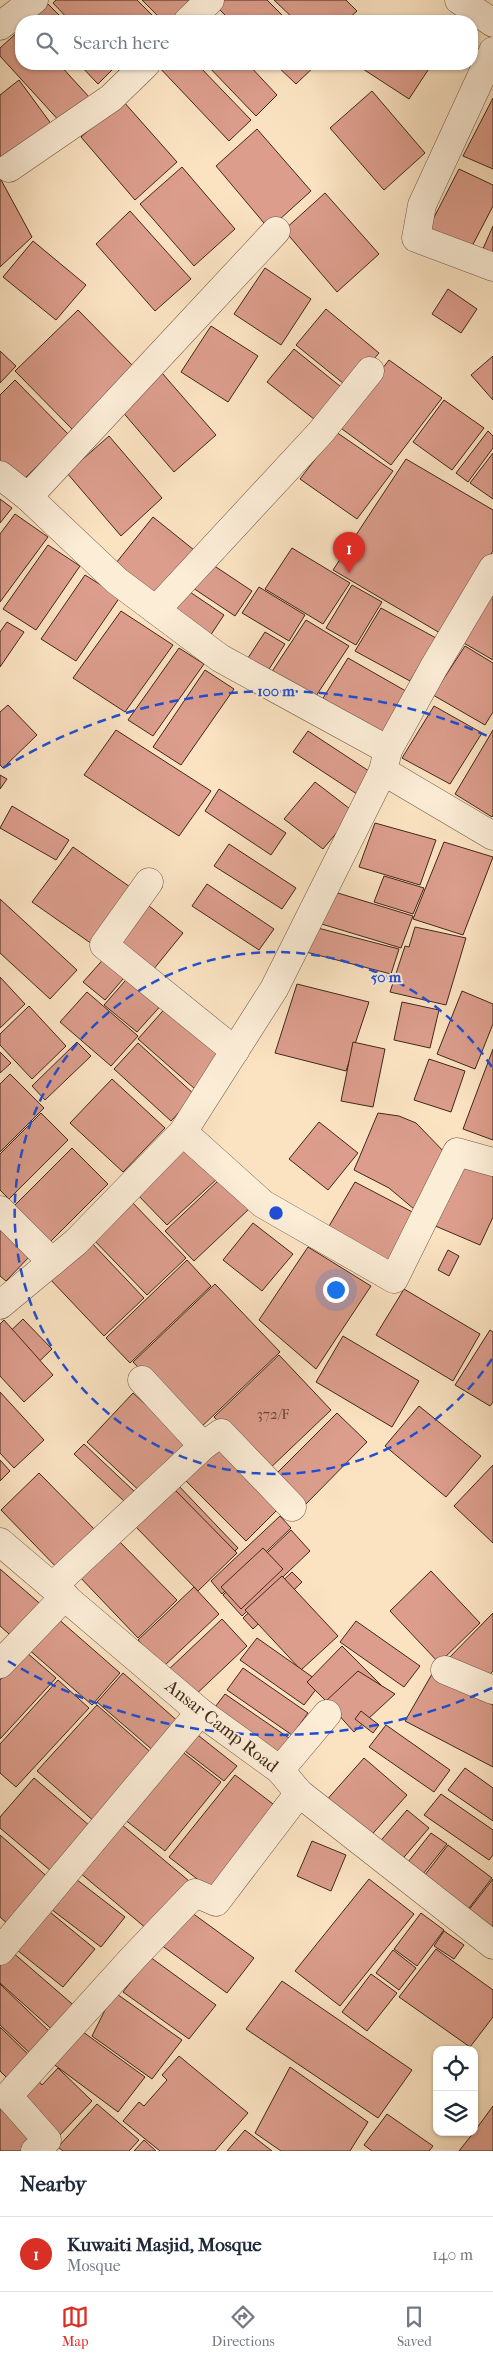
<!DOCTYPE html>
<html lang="en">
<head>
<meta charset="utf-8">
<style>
  :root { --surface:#fff; --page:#f2f2f3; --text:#1f2937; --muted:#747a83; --line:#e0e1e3; --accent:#d93025 }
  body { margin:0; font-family:"IM FELL French Canon",serif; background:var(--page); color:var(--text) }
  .controls { position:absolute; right:15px; bottom:15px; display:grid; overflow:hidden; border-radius:10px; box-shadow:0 1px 4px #0004 }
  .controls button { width:45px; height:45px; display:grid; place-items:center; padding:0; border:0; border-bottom:1px solid var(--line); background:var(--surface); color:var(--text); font:25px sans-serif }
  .you { position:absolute; left:335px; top:1289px; width:18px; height:18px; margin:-12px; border:4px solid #fff; border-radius:50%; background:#1a73e8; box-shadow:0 0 0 8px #1a73e833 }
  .badge { display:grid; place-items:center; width:32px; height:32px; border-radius:50%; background:var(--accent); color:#fff; font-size:16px; font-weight:700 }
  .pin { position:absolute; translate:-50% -41px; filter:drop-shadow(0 1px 2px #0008) }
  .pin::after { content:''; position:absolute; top:26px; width:18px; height:15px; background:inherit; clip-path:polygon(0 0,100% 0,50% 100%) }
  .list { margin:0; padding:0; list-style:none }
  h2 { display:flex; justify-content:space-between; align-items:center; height:65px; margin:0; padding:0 20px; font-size:21px }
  h2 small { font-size:16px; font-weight:400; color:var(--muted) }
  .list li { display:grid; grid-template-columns:32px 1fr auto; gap:15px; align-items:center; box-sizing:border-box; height:75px; padding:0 20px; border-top:1px solid var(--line) }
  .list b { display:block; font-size:19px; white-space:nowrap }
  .list p { margin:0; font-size:16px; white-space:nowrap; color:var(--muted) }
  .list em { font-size:16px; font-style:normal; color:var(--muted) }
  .icon { flex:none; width:28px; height:28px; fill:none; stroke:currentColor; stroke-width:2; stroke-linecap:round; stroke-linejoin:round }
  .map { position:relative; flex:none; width:493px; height:2151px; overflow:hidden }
  .search { position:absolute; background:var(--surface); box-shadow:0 1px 4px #0004; left:15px; right:15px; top:15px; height:55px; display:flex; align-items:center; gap:12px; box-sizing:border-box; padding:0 18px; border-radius:20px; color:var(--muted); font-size:19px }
  .sheet { height:140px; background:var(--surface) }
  nav { display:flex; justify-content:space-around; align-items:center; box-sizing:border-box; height:70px; border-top:1px solid var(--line); background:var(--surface); font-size:14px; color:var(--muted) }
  nav a { display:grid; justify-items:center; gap:2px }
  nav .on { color:var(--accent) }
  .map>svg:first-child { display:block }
  .building { fill:#dc9d8c; stroke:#42271b }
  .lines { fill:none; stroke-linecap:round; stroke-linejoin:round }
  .minor-casing { stroke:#705645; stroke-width:29 }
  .minor { stroke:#fcedd7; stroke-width:28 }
  .ring { fill:none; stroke:#1d4ed8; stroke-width:2.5; stroke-dasharray:9 6 }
  .labels { text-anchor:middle; stroke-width:4; stroke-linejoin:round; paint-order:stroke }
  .number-label { font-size:15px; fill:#684437 }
  .street-label { font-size:18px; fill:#42271b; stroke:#fcedd7 }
  .centre { fill:#1d4ed8; stroke:#fcedd7; stroke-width:2.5 }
  .ring-label { font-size:15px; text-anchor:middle; font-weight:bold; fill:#1d4ed8; stroke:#fcedd7; stroke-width:4; stroke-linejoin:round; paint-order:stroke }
</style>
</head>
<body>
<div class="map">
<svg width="493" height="2151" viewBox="0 0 493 2151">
  <rect width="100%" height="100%" fill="#fbe3c2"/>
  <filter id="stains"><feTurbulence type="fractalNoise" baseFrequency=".004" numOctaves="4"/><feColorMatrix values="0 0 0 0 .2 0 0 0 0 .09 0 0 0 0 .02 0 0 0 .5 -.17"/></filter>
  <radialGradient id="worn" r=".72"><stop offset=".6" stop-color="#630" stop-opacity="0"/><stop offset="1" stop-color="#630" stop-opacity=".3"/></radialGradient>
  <g class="building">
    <polygon points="44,0 65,21 38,21 29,12"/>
    <polygon points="56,0 137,0 158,21 70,21 53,3"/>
    <polygon points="142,0 196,0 181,21 163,21"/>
    <polygon points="224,0 267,0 288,21 231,21 217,7"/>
    <polygon points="274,0 346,0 357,11 346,21 296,21"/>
    <polygon points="21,29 21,64 59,64 90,98 62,124 0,56 0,48"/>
    <polygon points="79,64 106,64 112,70 98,84"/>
    <polygon points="112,64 135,64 123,75"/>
    <polygon points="197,64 251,120 229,141 157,65"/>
    <polygon points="206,64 248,64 277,95 256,116"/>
    <polygon points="275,64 317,64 296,84"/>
    <polygon points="366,64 432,64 409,99 363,69"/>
    <polygon points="19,80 52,125 4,161 0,156 0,95"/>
    <polygon points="372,91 425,153 384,190 330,128"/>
    <polygon points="493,98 493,169 463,156"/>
    <polygon points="123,101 177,162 135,200 81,137"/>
    <polygon points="257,129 311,191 269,229 216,166"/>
    <polygon points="182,167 235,229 194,266 140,204"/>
    <polygon points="459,169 493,185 493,206 470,250 427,231"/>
    <polygon points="0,178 32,237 0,267"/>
    <polygon points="325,193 379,254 337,292 284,230"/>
    <polygon points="130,211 191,279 155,311 96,244"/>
    <polygon points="493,226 493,255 482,251"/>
    <polygon points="33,241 86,285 56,320 3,277"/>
    <polygon points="265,268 311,299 281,345 234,314"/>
    <polygon points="448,289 477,309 461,333 432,314"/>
    <polygon points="326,309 379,353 349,388 296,345"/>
    <polygon points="78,310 136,369 74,431 15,371"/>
    <polygon points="211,326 258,356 228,402 181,372"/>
    <polygon points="294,349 346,391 319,423 267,382"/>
    <polygon points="0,351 16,366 0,383"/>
    <polygon points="493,356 493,400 471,375"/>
    <polygon points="389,360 442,398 391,465 338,426"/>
    <polygon points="162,373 216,435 174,472 121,410"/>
    <polygon points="15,380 69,435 18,485 0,468 0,395"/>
    <polygon points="444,400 484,428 452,470 413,442"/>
    <polygon points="488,431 493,436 493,448 468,482 456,473"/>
    <polygon points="336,432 393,471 357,519 300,479"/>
    <polygon points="109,436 162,498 121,536 67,473"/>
    <polygon points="493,453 493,499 470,483"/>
    <polygon points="406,459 493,510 493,551 440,633 333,570"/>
    <polygon points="0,499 12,508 0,523"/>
    <polygon points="15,514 48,537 0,602 0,534"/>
    <polygon points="153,517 194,550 157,595 116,563"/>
    <polygon points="48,545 80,566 36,630 3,609"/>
    <polygon points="292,548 350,583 323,624 265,589"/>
    <polygon points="207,561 252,591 235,616 190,586"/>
    <polygon points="85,575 120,597 76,661 41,639"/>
    <polygon points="352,585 382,602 356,645 326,628"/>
    <polygon points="259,587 305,615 289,641 242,613"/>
    <polygon points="187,590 224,615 210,636 172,610"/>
    <polygon points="493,594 493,660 462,642"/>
    <polygon points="381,608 436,638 410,681 355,651"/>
    <polygon points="121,611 173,645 125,712 73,678"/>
    <polygon points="306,620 349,646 310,705 267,679"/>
    <polygon points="7,622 24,632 0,667 0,632"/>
    <polygon points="265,632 285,644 266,674 246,661"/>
    <polygon points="465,646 493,663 493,712 485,725 433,695"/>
    <polygon points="179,648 204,664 153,736 128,720"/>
    <polygon points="348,658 411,694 384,738 320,703"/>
    <polygon points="205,670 234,689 181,765 153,747"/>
    <polygon points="8,705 37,735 3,768 0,765 0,712"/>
    <polygon points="434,706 482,733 450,784 402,758"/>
    <polygon points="116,730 211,791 179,836 84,775"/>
    <polygon points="493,730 493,815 492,817 455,794"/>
    <polygon points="308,731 375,775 360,796 293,752"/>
    <polygon points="0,775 7,779 0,789"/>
    <polygon points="315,782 354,812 323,849 284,819"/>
    <polygon points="219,789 286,833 271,855 205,811"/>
    <polygon points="12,806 69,840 56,860 0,828"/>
    <polygon points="375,823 436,840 420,885 359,867"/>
    <polygon points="444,842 493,857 463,935 413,919"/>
    <polygon points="229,844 296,888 282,909 214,866"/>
    <polygon points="73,847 133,889 92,944 32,902"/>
    <polygon points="384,876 424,888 413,914 374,902"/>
    <polygon points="207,884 274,929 259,950 192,906"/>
    <polygon points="328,890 413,916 401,948 315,922"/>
    <polygon points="0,899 77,970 50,999 0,953"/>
    <polygon points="144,902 183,933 153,970 113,939"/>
    <polygon points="314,927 399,949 391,974 306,952"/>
    <polygon points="415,927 466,938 446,1005 390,992 405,946 409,947"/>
    <polygon points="108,954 129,972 105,1000 83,982"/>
    <polygon points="132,973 165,1001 137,1032 104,1005"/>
    <polygon points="0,977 25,1004 0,1028"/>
    <polygon points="297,984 369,1002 346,1071 275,1053"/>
    <polygon points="462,991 493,1004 493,1024 475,1069 437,1054"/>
    <polygon points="87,992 138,1036 111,1066 60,1022"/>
    <polygon points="402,1002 439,1010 430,1048 394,1040"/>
    <polygon points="169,1004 226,1054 195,1089 138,1039"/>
    <polygon points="29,1006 66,1046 32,1079 0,1045 0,1034"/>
    <polygon points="77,1042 91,1056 45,1100 32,1086"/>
    <polygon points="353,1042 385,1049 373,1107 341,1101"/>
    <polygon points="138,1043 195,1095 171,1121 114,1069"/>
    <polygon points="493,1049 493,1140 463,1129"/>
    <polygon points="0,1052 11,1063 0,1073"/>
    <polygon points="429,1059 465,1071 451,1112 414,1100"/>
    <polygon points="10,1074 44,1108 0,1152 0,1084"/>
    <polygon points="112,1079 165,1128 123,1172 70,1123"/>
    <polygon points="41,1113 68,1140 9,1199 0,1190 0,1154"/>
    <polygon points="378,1113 399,1116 416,1123 450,1158 414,1209 389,1188 354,1170"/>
    <polygon points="319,1122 358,1153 328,1190 289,1159"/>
    <polygon points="184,1143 218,1178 167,1225 134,1191"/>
    <polygon points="72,1148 108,1184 51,1241 15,1205"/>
    <polygon points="454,1160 493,1170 493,1217 480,1245 426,1222"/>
    <polygon points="220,1179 249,1209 194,1261 165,1231"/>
    <polygon points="355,1182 420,1216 391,1267 325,1233"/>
    <polygon points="130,1200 186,1258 147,1295 91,1237"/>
    <polygon points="253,1223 293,1254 262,1291 223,1260"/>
    <polygon points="0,1224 32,1254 6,1281 0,1276"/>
    <polygon points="89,1240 144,1298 104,1336 49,1278"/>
    <polygon points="308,1247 371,1286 316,1369 259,1320"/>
    <polygon points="448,1250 459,1256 449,1276 438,1270"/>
    <polygon points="187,1260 211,1286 130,1363 106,1338"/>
    <polygon points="215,1284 280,1352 198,1430 133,1362"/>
    <polygon points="404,1289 480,1334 453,1381 376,1335"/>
    <polygon points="23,1319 52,1349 18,1382 0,1363 0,1341"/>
    <polygon points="4,1320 53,1375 24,1402 0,1376 0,1324"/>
    <polygon points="490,1330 493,1332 493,1402 490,1406 455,1385"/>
    <polygon points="343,1336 419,1381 392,1427 316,1382"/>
    <polygon points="279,1355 331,1410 266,1472 214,1417"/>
    <polygon points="0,1392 44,1440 14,1468 0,1453"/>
    <polygon points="133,1393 192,1447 145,1496 87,1442"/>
    <polygon points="419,1406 481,1456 446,1497 385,1446"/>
    <polygon points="337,1413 367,1442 304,1506 273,1477"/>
    <polygon points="222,1440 283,1504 246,1541 183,1478"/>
    <polygon points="84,1444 135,1492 125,1502 74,1454"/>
    <polygon points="0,1460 10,1471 0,1481"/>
    <polygon points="493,1465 493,1543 454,1506"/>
    <polygon points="39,1473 101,1536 62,1573 1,1510"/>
    <polygon points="176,1483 238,1548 210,1575 148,1510"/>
    <polygon points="175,1490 237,1553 198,1591 136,1527"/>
    <polygon points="280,1516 291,1528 222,1594 211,1581"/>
    <polygon points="291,1530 310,1551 242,1616 223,1595"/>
    <polygon points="115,1537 177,1600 138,1638 77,1574"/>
    <polygon points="263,1548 283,1569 241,1609 221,1587"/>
    <polygon points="0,1569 45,1608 16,1640 0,1626"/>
    <polygon points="431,1571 480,1623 439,1663 390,1611"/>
    <polygon points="292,1572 302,1582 253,1629 243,1618"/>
    <polygon points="282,1576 338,1636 301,1670 245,1610"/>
    <polygon points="194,1587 219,1614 163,1667 138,1640"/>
    <polygon points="493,1613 493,1671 485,1680 443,1664"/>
    <polygon points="56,1617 120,1673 92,1705 27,1648"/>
    <polygon points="222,1619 247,1646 191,1699 166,1672"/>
    <polygon points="356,1621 420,1666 404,1687 340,1642"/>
    <polygon points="257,1638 321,1683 304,1705 240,1660"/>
    <polygon points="342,1646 383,1687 347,1722 307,1682"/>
    <polygon points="26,1652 56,1678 0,1739 0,1680"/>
    <polygon points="243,1668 308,1713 292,1735 227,1690"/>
    <polygon points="358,1671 395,1694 354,1732 326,1701"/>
    <polygon points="123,1673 181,1724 156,1753 97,1702"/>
    <polygon points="432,1674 493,1705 493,1767 405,1721"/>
    <polygon points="58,1680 89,1708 16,1787 0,1773 0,1744"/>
    <polygon points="225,1694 289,1738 273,1760 209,1715"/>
    <polygon points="97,1705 155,1756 96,1823 37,1771"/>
    <polygon points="361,1711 379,1725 373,1733 355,1719"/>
    <polygon points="386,1725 450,1770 434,1792 369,1747"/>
    <polygon points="194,1732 237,1766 224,1781 181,1748"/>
    <polygon points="180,1750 221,1782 165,1851 124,1819"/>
    <polygon points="364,1758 407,1795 367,1840 324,1803"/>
    <polygon points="465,1768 493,1788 493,1821 448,1790"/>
    <polygon points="235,1775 277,1807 210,1889 169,1857"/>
    <polygon points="34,1778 90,1826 51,1871 0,1828 0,1817"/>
    <polygon points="441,1794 493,1830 493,1855 489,1860 424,1815"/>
    <polygon points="407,1810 429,1828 399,1863 377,1845"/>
    <polygon points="121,1824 195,1886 153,1934 79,1872"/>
    <polygon points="431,1833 447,1844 419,1879 404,1867"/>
    <polygon points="0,1835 51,1880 9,1925 0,1917"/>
    <polygon points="312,1841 346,1855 331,1891 297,1876"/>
    <polygon points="448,1845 492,1878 466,1912 421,1880"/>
    <polygon points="72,1876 125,1917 101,1947 47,1906"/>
    <polygon points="369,1879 414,1914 340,2006 295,1971"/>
    <polygon points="493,1879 493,1930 468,1911"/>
    <polygon points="45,1908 95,1949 63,1987 12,1946"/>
    <polygon points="188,1910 254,1958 227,1993 161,1945"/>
    <polygon points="421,1913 444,1930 417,1966 394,1949"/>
    <polygon points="444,1931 464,1945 454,1959 434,1946"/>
    <polygon points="436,1949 493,1990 493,2017 470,2047 399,1997"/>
    <polygon points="393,1950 416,1968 399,1990 376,1973"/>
    <polygon points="11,1951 78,2009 56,2033 0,1983 0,1964"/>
    <polygon points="150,1957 216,2005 189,2039 123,1992"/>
    <polygon points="371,1974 397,1993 367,2031 342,2012"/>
    <polygon points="282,1981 412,2070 378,2118 246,2029"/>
    <polygon points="0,1984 53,2035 33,2056 0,2025"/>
    <polygon points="114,1992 182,2040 152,2079 92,2036"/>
    <polygon points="0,2027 33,2059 11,2082 0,2071"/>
    <polygon points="79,2029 145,2077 118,2112 52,2063"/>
    <polygon points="179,2056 248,2113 215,2151 160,2151 123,2121 139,2102 144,2106 167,2080 162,2075"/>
    <polygon points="290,2067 368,2122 350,2151 281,2151 255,2133"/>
    <polygon points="58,2068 92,2101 59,2136 18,2098 37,2079 42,2085"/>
    <polygon points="0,2101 37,2143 28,2151 0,2151"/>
    <polygon points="97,2104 139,2140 129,2151 63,2151 58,2147"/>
    <polygon points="493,2106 493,2151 459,2151 474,2132"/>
    <polygon points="387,2114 433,2146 429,2151 372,2151 364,2145"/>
    <polygon points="245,2130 272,2151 227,2151"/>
    <polygon points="144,2140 156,2151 134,2151"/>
  </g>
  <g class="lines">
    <g class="minor-casing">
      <g id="minor">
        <polyline points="459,0 493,23"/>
        <polyline points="188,21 210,0"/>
        <polyline points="0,26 34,0"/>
        <polyline points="493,51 422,205 416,238 493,267"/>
        <polyline points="9,168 111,98 146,64"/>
        <polyline points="0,475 28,497 117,581 220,658 388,750"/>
        <polyline points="28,497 276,231"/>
        <polyline points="156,610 321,432 370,371"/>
        <polyline points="383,771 493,836"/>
        <polyline points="149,882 104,945 235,1051"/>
        <polyline points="183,1132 263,1204 394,1279 457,1152 493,1162"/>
        <polyline points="0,1210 52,1262"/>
        <polyline points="0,1305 76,1242 183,1132 274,989 383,771 388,750 434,667 493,568"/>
        <polyline points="142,1380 203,1446 221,1433 292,1507"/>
        <polyline points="0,1542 200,1712 280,1770 299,1793 493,1945"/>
        <polyline points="53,1586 203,1446"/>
        <polyline points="0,1664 65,1596"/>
        <polyline points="445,1670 493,1690"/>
        <polyline points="280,1770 327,1714"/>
        <polyline points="0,1951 200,1712"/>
        <polyline points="35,2151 47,2140 8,2096 133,1958 195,1893 216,1902 299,1793"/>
      </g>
    </g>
    <use href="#minor" class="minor"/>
  </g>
  <g class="ring">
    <path d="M492 1359A261 261 0 1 1 492 1067"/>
    <path d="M492 1688A522 522 0 0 1 3 1658M3 768A522 522 0 0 1 492 738"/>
  </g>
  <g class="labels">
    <g class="number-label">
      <text x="273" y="1419">372/F</text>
    </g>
    <g class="street-label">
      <text transform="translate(222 1726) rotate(38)" y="6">Ansar Camp Road</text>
    </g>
  </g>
  <circle cx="276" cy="1213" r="8" class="centre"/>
  <g class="ring-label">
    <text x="276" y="696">100 m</text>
    <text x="386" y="982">50 m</text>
  </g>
  <rect width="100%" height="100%" filter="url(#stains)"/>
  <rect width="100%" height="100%" fill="url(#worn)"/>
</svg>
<div class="controls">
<button><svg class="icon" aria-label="locate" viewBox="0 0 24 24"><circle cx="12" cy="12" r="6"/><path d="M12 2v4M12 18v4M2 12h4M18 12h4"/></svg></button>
<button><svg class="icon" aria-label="layers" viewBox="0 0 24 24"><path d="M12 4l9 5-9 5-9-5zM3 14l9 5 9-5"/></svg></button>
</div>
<div class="you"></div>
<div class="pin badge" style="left:349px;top:573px">1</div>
<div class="search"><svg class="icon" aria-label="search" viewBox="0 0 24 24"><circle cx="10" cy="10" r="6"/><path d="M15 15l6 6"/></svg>Search here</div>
</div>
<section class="sheet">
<h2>Nearby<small></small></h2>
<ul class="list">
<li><span class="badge">1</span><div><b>Kuwaiti Masjid, Mosque</b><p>Mosque</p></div><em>140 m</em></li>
</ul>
</section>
<nav>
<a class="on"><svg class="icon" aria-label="map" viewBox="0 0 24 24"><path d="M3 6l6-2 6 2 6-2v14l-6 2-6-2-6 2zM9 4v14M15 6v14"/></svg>Map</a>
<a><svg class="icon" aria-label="directions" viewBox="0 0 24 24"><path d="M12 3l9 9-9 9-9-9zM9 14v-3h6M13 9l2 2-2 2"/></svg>Directions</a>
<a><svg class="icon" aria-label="saved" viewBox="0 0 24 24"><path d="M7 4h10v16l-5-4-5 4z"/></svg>Saved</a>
</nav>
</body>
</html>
